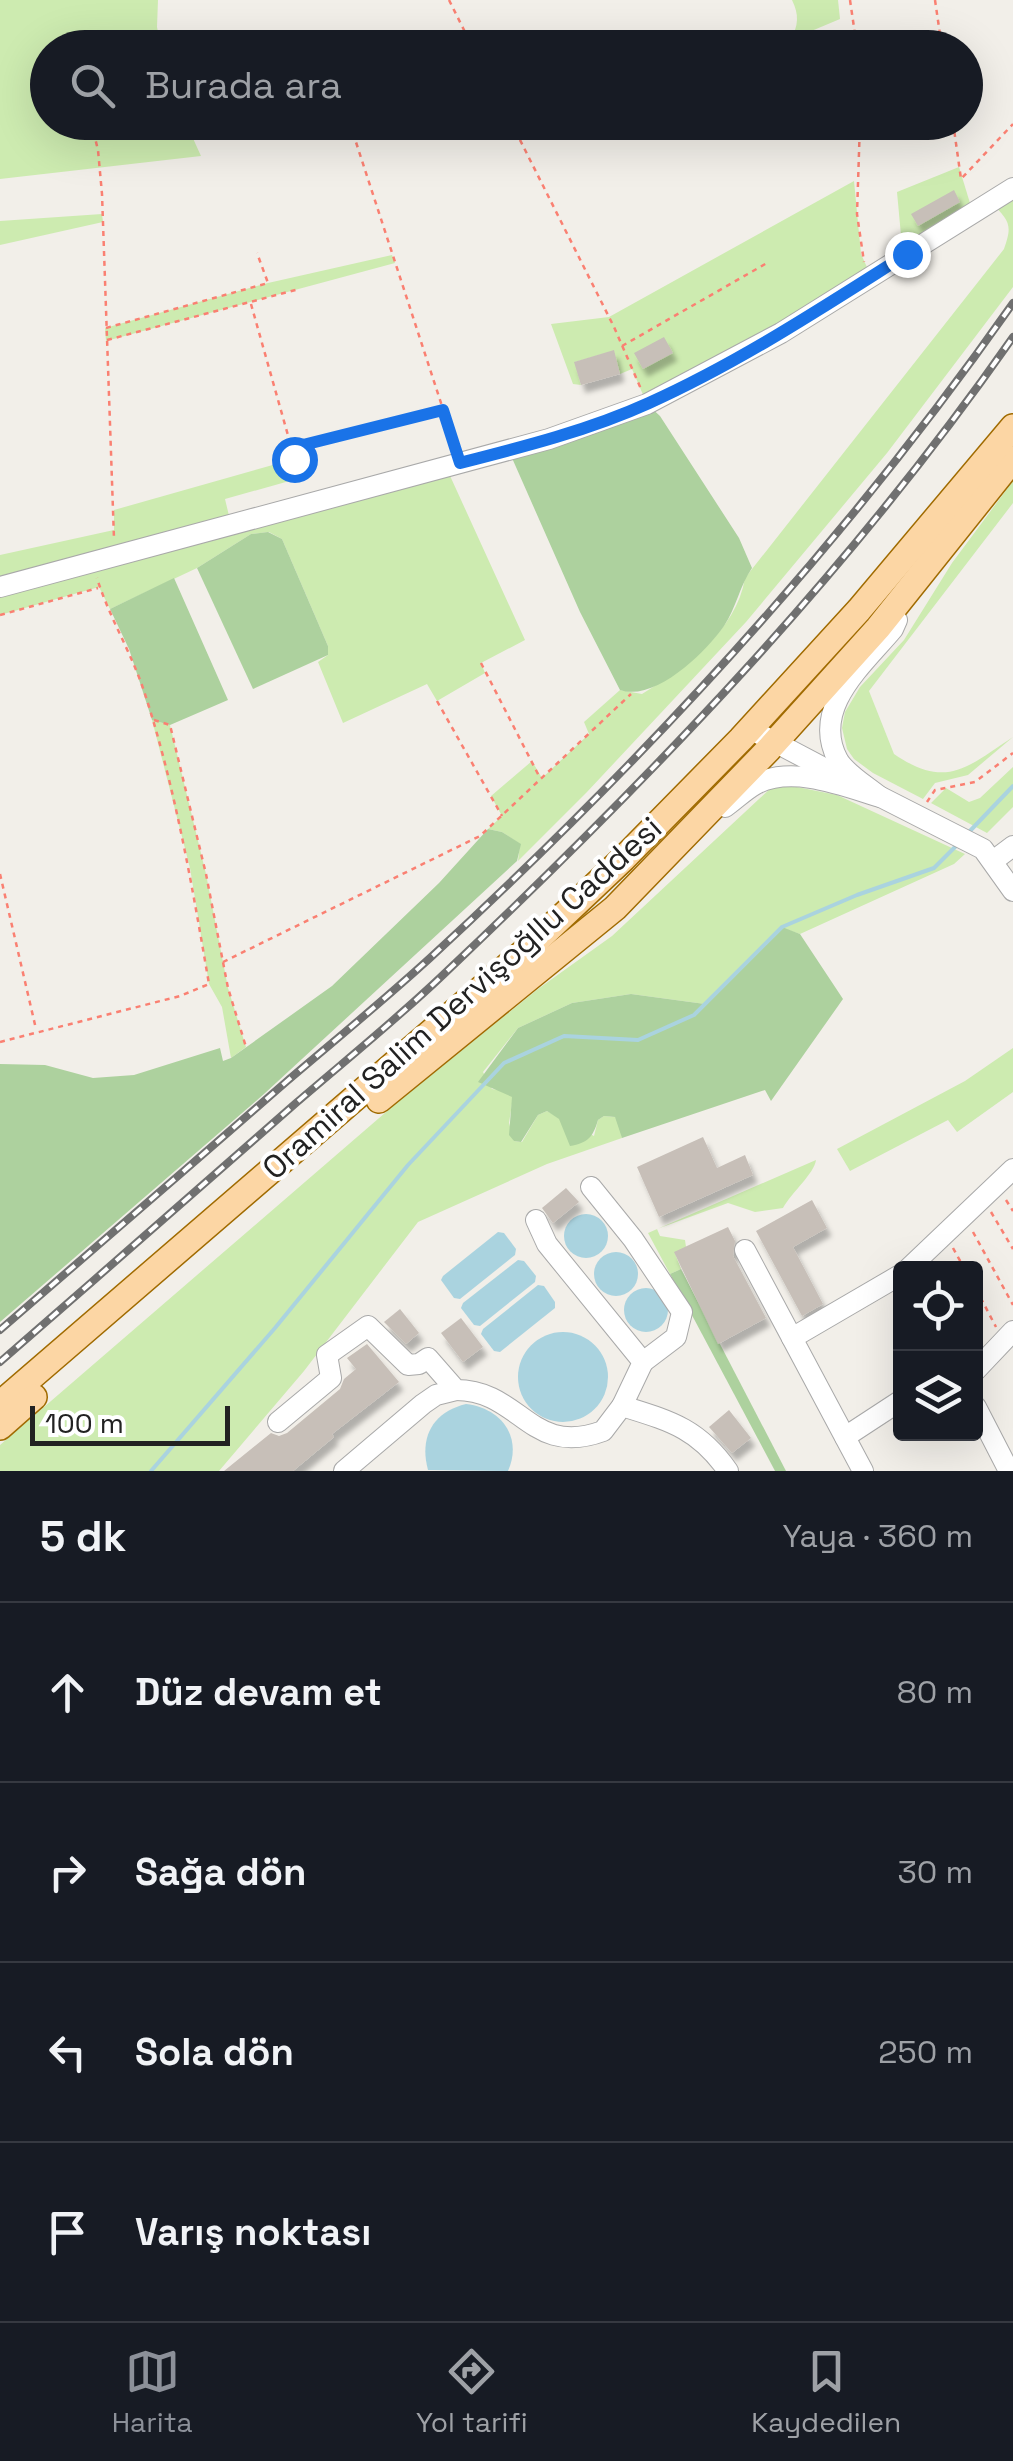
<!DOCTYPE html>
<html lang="tr">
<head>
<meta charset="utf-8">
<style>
  :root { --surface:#171b24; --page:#20242c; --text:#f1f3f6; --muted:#9ea1a6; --line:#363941; --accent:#8c9099 }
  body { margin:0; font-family:"Space Grotesk",sans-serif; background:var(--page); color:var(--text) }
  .controls { position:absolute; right:30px; bottom:30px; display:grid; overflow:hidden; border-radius:10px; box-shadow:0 10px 40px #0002 }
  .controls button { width:90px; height:90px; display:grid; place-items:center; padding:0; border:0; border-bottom:2px solid var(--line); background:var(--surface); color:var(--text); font:50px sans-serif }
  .scale { position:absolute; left:30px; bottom:25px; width:200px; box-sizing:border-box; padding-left:10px; border:5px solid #222; border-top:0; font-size:28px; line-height:35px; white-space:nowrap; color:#222; -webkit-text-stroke:8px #fff; paint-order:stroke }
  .stop { position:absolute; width:30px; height:30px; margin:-22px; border:8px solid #1a73e8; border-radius:50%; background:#fff }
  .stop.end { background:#1a73e8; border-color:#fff; box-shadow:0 2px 10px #0008 }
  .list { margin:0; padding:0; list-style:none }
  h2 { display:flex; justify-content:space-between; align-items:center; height:130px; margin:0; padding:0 40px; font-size:42px }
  h2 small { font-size:32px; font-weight:400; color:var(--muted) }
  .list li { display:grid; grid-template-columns:65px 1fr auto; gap:30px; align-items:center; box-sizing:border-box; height:180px; padding:0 40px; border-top:2px solid var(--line) }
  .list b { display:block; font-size:38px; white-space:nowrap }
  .list em { font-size:32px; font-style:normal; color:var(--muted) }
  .icon { flex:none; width:55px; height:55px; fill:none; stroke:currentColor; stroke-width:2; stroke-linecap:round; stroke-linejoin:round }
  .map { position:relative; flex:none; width:1013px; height:1471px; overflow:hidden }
  .search { position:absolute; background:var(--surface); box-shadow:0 10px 40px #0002; left:30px; right:30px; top:30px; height:110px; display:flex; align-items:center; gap:25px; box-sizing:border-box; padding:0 35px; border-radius:55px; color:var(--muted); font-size:38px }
  .sheet { height:850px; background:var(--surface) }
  nav { display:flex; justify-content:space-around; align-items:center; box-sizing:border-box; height:140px; border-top:2px solid var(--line); background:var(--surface); font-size:28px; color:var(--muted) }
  nav a { display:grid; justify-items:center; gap:5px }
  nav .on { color:var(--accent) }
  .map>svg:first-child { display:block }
  .grass { fill:#cdebb0 }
  .forest { fill:#add19e }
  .water { fill:#aad3df }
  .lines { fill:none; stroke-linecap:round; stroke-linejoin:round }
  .stream { stroke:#aad3df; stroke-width:4 }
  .building { fill:#c7bfb8; filter:url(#shadow) }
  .minor-casing { stroke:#a9a9a9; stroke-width:22 }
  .major-casing { stroke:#a06b00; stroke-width:28 }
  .path { stroke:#fa8072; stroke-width:2.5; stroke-dasharray:5 5; stroke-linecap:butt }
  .minor { stroke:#fff; stroke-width:20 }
  .major { stroke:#fcd6a4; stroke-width:25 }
  .rail-casing { stroke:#707070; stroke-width:8 }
  .rail { stroke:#fff; stroke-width:4; stroke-dasharray:11; stroke-linecap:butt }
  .route { stroke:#1a73e8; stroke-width:12 }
  .labels { text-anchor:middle; stroke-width:8; stroke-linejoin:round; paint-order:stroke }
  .street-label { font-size:32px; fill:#222; stroke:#fff }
</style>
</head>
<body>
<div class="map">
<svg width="1013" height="1471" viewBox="0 0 1013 1471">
  <defs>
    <filter id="shadow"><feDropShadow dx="4.5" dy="8" stdDeviation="2.5" flood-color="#0004"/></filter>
  </defs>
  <rect width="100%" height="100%" fill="#f2efe9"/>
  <g class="grass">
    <polygon points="0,0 158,0 157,27 161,47 48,48 48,122 186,123 201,156 0,179"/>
    <path d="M792,0H838L840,19L790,40C799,26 799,14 792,0Z"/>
    <polygon points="959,167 973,213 903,257 897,192"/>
    <polygon points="854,181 861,254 871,276 647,404 632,369 620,374 613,351 575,362 581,385 573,384 551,324 609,317"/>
    <path d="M1013,188V287L887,453L746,622L587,792L518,861L520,844L502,832L488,829L502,816L491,796L532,761L542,778L589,734L584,722L620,690L642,694C684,668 736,632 745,578L1004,249C1013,224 1009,221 991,202Z"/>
    <polygon points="102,214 103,222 0,245 0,221"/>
    <polygon points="392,255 395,263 106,341 105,328 268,283"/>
    <polygon points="294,459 300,478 225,499 231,524 446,467 525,640 481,663 485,673 437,701 427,684 343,723 318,662 328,655 328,646 282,539 269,532 251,534 197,568 110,609 99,587 0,615 0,555 114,530 114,510"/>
    <path d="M1013,481V503L869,691L894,754C947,790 967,767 1013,737L968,775L935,783L923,799L873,773L854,759L847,749L842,728L845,712L860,687L904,640L952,563Z"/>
    <polygon points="152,720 170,725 206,874 228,988 246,1047 231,1058 222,1007 209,984 190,868"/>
    <polygon points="1013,767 1013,807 987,833 931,803 946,788 969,802 980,798"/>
    <polygon points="787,785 837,795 965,854 954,864 800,934 782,928 705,1004 631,994 572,1003 518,1028 483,1072 492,1089 505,1091 513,1097 509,1123 514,1141 522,1142 538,1115 547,1111 594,1136 598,1120 604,1116 615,1117 620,1123 622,1138 547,1164 418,1222 304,1371 219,1471 0,1471 0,1445 393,1106 538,989 612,936 759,799 771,788"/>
    <polygon points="1013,1048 1013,1092 957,1132 948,1120 850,1171 837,1149 965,1081"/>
    <path d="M816,1160C814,1174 792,1192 783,1208L755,1212L728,1203L657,1229L660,1236L685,1240L686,1247L675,1253L681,1269L670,1274L648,1233Z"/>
  </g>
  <g class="forest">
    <path d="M647,404L660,416L739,538L752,568C740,585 736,608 724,626C705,653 655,702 620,690L580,612L512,458Z"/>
    <polygon points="268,532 282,539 328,646 328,655 253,689 197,568 251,534"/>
    <polygon points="174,578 228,700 170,725 152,720 129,649 110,609"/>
    <polygon points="488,829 502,832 521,844 517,861 264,1094 0,1322 0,1064 45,1065 93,1078 134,1075 220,1048 223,1061 231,1058 332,986 439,883"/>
    <path d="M782,927L800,934L843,999L771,1101L765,1090L622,1138L615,1117L604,1116L598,1120C593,1137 588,1143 570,1146L559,1119L547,1111L538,1115L521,1142L514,1141L509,1135L512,1097L478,1082L518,1028L572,1003L631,994L705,1004Z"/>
    <polygon points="681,1269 786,1471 775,1471 670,1274"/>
  </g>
  <g class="water">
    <circle cx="586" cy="1236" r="22"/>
    <polygon points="498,1232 504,1233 516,1249 515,1255 460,1299 454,1298 441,1280 443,1276"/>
    <circle cx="616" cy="1274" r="22"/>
    <polygon points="518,1260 524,1261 536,1276 535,1282 480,1326 474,1325 461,1308 463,1303"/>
    <polygon points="538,1285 544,1286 555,1302 555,1308 500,1352 494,1351 481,1334 483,1329"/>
    <circle cx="646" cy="1310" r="22"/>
    <circle cx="563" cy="1377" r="45"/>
    <path d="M466,1404C501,1408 523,1437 508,1471L428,1470C419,1437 433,1412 466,1404Z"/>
  </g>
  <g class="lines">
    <g class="stream">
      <polyline points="968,833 1013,786"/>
      <polyline points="151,1471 275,1328 408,1165 504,1063 564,1036 638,1040 694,1015 782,927 857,895 934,868 958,844"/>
    </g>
  </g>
  <g class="building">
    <polygon points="954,190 960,202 918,226 911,214"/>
    <polygon points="664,337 673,353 643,369 634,353"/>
    <polygon points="614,350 620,374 581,385 574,362"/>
    <polygon points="703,1137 717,1168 745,1155 753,1175 659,1217 637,1167"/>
    <polygon points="566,1188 579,1202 553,1223 542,1208"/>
    <polygon points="812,1200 827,1228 793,1247 823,1304 802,1316 756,1231"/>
    <polygon points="728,1227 735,1241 733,1256 766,1318 718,1344 674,1252"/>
    <polygon points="400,1309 419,1333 406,1344 384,1322"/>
    <polygon points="461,1318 483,1347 463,1362 441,1333"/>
    <polygon points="367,1344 399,1382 332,1434 334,1437 293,1471 224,1471 271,1433 279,1436 287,1433 340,1389 344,1379 356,1369 347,1358"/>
    <polygon points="729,1410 751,1438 732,1453 709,1427"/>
  </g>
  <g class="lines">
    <g class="minor-casing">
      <g id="minor">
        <polyline points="0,587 549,439 647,404 781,333 1013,188"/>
        <polyline points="750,729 841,777"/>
        <polyline points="871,792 983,849 1013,891"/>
        <path d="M725,807C735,800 745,790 756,784C793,765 844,786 880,797C867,786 846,774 838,760C810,708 863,665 893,629L897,620"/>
        <polyline points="993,861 1013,846"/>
        <polyline points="591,1187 633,1239 682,1312 676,1337 643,1362"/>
        <polyline points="536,1220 547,1244 643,1362 622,1406"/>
        <polyline points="745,1250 863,1471"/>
        <polyline points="909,1268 1013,1169"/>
        <polyline points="792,1338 900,1275"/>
        <polyline points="976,1370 1013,1331"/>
        <polyline points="976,1407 1009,1471"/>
        <path d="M278,1422L331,1378L327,1355L368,1326L408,1365L419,1364L428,1358L456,1390C521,1390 530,1458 603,1431L622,1406C670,1421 698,1428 728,1471"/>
        <polyline points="845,1437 900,1401"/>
        <polyline points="344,1471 423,1404 436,1395 456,1390"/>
      </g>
    </g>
    <g class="major-casing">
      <g id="major">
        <polyline points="379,1100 615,908 769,749 878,628 1013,459"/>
        <polyline points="0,1404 531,946 623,859 741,739 859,610 1013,427"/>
        <polyline points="0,1427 34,1397"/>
      </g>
    </g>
    <g class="path">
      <polyline points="449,0 473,48"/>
      <polyline points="850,0 857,48"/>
      <polyline points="935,0 942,48"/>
      <polyline points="91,122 98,150 102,194 114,539"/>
      <polyline points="511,122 614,327 641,389"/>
      <polyline points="860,122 857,214 864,262"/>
      <polyline points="953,122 961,179 1013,124"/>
      <polyline points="353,133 455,446"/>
      <polyline points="251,304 300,478"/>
      <polyline points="106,328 268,283 257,253"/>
      <polyline points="107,340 299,289"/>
      <polyline points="622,346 767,263"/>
      <polyline points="292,447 440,410"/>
      <polyline points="0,615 98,588"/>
      <polyline points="481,663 540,778"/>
      <polyline points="437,701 502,816"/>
      <polyline points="154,720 170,725 206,874 228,988 246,1047"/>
      <polyline points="927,802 935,790 975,782 1013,753"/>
      <polyline points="0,874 36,1029"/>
      <polyline points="223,962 480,836 631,694"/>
      <path d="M0,1042L180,996L209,984C192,885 175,786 144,691C131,652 109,617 97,578"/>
      <polyline points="1006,1200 1013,1211"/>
      <polyline points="991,1212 1013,1249"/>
      <polyline points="973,1232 1013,1305"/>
      <polyline points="953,1248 964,1268"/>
      <polyline points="976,1289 996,1327"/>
    </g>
    <use href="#minor" class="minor"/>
    <use href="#major" class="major"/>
    <g class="rail-casing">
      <g id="rail">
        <path d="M0,1330C95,1248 191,1165 286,1082C334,1041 383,1001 430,958C645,760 845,543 1013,303"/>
        <path d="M0,1362C99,1276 198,1189 296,1103C346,1060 397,1019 444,974C651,778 850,571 1013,337"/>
      </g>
    </g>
    <use href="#rail" class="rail"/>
  </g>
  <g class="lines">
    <path class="route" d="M294,459L291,448L443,410L460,463C523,447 590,430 649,403C740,362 823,307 907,254"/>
  </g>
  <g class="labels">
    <g class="street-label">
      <text transform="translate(462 998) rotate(-42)" y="11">Oramiral Salim Dervişoğllu Caddesi</text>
    </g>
  </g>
</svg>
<div class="controls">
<button><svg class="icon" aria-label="locate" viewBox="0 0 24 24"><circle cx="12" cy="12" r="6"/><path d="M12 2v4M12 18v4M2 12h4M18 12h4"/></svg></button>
<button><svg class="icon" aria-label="layers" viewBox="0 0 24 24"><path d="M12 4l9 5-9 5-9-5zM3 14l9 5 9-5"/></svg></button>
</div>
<div class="scale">100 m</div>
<div class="stop" style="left:294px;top:459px"></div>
<div class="stop end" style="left:907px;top:254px"></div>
<div class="search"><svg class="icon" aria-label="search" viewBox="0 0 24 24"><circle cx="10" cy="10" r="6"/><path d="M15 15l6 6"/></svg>Burada ara</div>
</div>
<section class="sheet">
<h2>5 dk<small>Yaya · 360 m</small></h2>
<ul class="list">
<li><svg class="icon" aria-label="ahead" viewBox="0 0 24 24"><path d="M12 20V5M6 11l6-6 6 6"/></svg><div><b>Düz devam et</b></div><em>80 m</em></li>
<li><svg class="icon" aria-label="right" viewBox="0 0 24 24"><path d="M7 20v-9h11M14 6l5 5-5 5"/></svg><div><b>Sağa dön</b></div><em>30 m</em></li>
<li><svg class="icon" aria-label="left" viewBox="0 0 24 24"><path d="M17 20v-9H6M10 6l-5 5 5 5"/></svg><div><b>Sola dön</b></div><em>250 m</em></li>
<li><svg class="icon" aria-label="arrive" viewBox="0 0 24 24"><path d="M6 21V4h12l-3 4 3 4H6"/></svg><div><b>Varış noktası</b></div></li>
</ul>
</section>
<nav>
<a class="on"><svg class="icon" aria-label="map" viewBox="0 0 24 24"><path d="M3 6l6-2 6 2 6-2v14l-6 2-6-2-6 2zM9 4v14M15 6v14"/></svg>Harita</a>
<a><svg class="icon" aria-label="directions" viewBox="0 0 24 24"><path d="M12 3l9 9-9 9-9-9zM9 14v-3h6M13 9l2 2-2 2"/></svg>Yol tarifi</a>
<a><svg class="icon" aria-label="saved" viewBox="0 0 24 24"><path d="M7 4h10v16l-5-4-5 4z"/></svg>Kaydedilen</a>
</nav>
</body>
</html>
